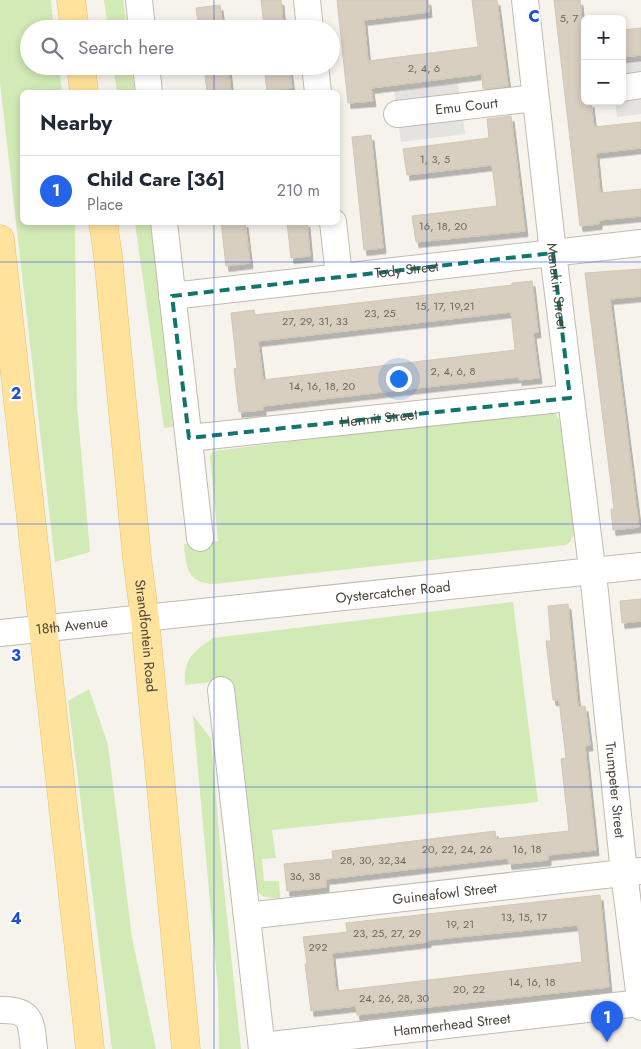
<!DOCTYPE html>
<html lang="en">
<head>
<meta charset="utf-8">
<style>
  :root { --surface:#fff; --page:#f6f6f7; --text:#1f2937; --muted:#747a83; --line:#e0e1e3; --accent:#2563eb }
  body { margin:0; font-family:Jost,sans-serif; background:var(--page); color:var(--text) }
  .controls { position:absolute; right:15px; top:15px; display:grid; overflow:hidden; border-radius:8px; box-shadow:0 2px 8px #0003 }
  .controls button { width:45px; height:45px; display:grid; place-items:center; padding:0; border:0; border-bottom:1px solid var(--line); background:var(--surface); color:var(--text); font:25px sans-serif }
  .you { position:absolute; left:398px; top:378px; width:18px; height:18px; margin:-12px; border:4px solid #fff; border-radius:50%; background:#1a73e8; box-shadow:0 0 0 8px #1a73e833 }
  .badge { display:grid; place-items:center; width:32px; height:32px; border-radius:50%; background:var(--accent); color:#fff; font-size:16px; font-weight:700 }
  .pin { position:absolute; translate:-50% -41px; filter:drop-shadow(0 1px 2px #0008) }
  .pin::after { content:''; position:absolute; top:26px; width:18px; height:15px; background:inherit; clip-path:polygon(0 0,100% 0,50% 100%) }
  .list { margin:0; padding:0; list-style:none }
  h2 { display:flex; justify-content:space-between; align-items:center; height:65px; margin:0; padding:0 20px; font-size:21px }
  h2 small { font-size:16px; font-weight:400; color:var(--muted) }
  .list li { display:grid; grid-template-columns:32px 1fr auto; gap:15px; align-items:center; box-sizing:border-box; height:70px; padding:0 20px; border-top:1px solid var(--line) }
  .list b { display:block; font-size:19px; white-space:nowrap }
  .list p { margin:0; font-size:16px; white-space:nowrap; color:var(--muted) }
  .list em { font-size:16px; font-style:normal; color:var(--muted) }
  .icon { flex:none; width:28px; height:28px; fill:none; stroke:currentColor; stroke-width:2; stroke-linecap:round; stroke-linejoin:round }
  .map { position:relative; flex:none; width:641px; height:1049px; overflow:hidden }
  .search { position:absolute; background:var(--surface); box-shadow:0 2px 8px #0003; left:20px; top:20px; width:320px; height:55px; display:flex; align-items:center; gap:12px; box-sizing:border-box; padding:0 18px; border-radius:28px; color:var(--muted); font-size:19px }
  .panel { position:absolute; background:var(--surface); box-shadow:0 2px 8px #0003; left:20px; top:90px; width:320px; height:135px; border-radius:8px }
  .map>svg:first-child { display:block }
  .green { fill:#d2eab5 }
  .parking { fill:#e5e3e0 }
  .building { fill:#d8cfc1; stroke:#d3c7b4; fill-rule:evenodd; filter:url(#shadow) }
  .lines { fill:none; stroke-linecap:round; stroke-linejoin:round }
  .minor-casing { stroke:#c2bbae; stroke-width:28 }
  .primary-casing { stroke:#e6c16a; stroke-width:29 }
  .minor { stroke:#fff; stroke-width:26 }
  .primary { stroke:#ffe39c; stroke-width:28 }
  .marked { fill:none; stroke:#0f766e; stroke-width:4; stroke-dasharray:10 6; stroke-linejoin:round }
  .grid { fill:none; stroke:#1d4ed8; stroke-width:1; stroke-opacity:0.55 }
  .labels { text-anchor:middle; stroke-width:4; stroke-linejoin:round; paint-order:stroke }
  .number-label { font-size:11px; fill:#6e675b }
  .street-label { font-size:14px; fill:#4b4439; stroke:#fff }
  .grid-label { font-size:16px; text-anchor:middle; font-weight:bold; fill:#1d4ed8; stroke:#fff; stroke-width:4; stroke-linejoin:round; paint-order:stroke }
</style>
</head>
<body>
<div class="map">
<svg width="641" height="1049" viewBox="0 0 641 1049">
  <defs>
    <filter id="shadow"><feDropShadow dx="3" dy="5.5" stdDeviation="0" flood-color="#0004"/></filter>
  </defs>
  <rect width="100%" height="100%" fill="#f6f3ec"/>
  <g class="green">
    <polygon points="0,0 51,0 54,29 29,29 29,66 59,66 62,92 22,92 22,222 75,223 77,405 90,552 55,562 0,83"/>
    <polygon points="104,0 123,0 127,29 108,29"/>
    <polygon points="113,66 131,66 135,92 117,92"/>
    <polygon points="135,223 151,223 173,427 164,428"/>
    <path d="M547,410L553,411L562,423L574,534L570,542L566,545L214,584C187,583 186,567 184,544L218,541L210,456L213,451Z"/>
    <path d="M513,602L538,802L272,830L276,858L262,859L264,881H279L280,898C264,898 259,898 253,882L230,680L185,685C183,659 193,652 213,638Z"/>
    <polygon points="89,689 108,745 132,938 156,1049 112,1049 68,701"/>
    <polygon points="193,715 211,739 223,879 241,1049 219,1049 218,989"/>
  </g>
  <g class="parking">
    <polygon points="641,60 641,114 617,117 615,101 622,101 622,62"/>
    <polygon points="458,83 465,134 401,142 394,91"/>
  </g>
  <g class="building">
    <polygon points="261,0 281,0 283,24 264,26"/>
    <polygon points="337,0 428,0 429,12 364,20 368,61 478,47 472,0 497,0 508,86 483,89 482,74 371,88 373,101 348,103"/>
    <polygon points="554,0 580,0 585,53 585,103 591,102 594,127 641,122 641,148 596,153 600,193 641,189 641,216 599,220 599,224 580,226"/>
    <polygon points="220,5 223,29 199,29 196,8"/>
    <polygon points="641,28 641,55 622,57 622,30"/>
    <polygon points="204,66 228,66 231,92 207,92"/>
    <polygon points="264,66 289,66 292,88 267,92"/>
    <polygon points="511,116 525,231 416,242 412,216 497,206 492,165 407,175 403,149 489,138 487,119"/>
    <polygon points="371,135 383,248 364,250 352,137"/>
    <polygon points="221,222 245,222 250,263 226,266"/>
    <polygon points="287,222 307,222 310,256 291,258"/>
    <polygon points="641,269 641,296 610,299 639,527 613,530 611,509 614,509 585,273"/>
    <path d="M532,281L538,332L533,333L539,378L519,380V377L417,388L263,406V410L239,412L234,369L237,368L231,313L254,310L255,315L512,285V283ZM511,312L515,350L263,380L258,341Z"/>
    <polygon points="641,599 641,621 622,623 620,601"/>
    <polygon points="568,604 578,707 585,706 590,745 585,746 596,850 548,855 548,860 509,864 508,858 326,879 326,887 287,891 284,864 333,859 332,851 495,831 496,839 569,831 561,759 566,758 559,700 553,700 546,641 551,641 548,606"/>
    <path d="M600,895L609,987L357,1015L356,1006L311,1011L305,964H307L303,937L347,932L346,923ZM578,925L582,962L336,991L332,953L428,942V940Z"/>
  </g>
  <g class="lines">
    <g class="minor-casing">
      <g id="minor">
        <polyline points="139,0 142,29"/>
        <polyline points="307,0 310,29"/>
        <path id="s1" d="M525,0L553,253L595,592L624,873L641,1007"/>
        <polyline points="146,66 149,92"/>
        <polyline points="315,66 318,92"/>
        <polyline points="622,88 641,85"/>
        <path id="s2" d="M397,114L535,98"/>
        <polyline points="164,222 200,538"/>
        <polyline points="333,222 339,276"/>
        <path id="s3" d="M172,296L641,243"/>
        <path id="s4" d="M189,438L570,398"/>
        <path id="s5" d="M0,633L641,566"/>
        <polyline points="221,690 262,1049"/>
        <path id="s6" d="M247,916L641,871"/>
        <path d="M0,1010C33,1009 31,1023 34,1049"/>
        <path id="s7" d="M262,1046L641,1003"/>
      </g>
    </g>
    <g class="primary-casing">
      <g id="primary">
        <polyline points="71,0 75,29"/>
        <polyline points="81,66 84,92"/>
        <path id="s8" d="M103,222L108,256L137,558L145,619L186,1049"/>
        <polyline points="0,239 90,1049"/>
      </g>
    </g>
    <use href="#minor" class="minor"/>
    <use href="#primary" class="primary"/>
  </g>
  <path class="marked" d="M553,253L570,398L189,438L172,296Z"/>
  <path class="grid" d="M214,0V29M427,0V1049M214,66V92M214,222V1049M0,262H641M0,524H641M0,787H641"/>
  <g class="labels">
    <g class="number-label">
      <text x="569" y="22">5, 7</text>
      <text x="424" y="72">2, 4, 6</text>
      <text x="435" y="163">1, 3, 5</text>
      <text x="443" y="230">16, 18, 20</text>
      <text x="445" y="310">15, 17, 19,21</text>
      <text x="380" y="317">23, 25</text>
      <text x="315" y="325">27, 29, 31, 33</text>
      <text x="453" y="375">2, 4, 6, 8</text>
      <text x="322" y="390">14, 16, 18, 20</text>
      <text x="457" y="853">20, 22, 24, 26</text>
      <text x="527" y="853">16, 18</text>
      <text x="373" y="864">28, 30, 32,34</text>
      <text x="305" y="880">36, 38</text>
      <text x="524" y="921">13, 15, 17</text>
      <text x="460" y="928">19, 21</text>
      <text x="387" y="937">23, 25, 27, 29</text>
      <text x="318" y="951">292</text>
      <text x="532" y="986">14, 16, 18</text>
      <text x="469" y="993">20, 22</text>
      <text x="394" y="1002">24, 26, 28, 30</text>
    </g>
    <g class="street-label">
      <text dy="5" stroke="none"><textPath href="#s2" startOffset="70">Emu Court</textPath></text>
      <text dy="5" stroke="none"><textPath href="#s3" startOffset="236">Tody Street</textPath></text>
      <text dy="5" stroke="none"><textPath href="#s1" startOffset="288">Manakin Street</textPath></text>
      <text dy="5" stroke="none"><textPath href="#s4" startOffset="191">Hermit Street</textPath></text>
      <text dy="5" stroke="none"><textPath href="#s5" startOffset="395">Oystercatcher Road</textPath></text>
      <text dy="5" stroke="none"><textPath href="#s5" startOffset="72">18th Avenue</textPath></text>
      <text dy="5" stroke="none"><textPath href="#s8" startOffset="416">Strandfontein Road</textPath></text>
      <text dy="5" stroke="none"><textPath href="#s1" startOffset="795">Trumpeter Street</textPath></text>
      <text dy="5" stroke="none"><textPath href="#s6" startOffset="199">Guineafowl Street</textPath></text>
      <text dy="5" stroke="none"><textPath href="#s7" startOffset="191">Hammerhead Street</textPath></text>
    </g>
  </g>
  <g class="grid-label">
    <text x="534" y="22">C</text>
    <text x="16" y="399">2</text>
    <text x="16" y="661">3</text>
    <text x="16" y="924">4</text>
  </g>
</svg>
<div class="controls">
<button>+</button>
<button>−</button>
</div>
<div class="you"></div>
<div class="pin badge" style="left:607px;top:1042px">1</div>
<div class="search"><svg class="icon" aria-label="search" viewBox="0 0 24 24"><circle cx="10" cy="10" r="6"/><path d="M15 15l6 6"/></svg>Search here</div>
<section class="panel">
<h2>Nearby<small></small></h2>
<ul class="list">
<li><span class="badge">1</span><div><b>Child Care [36]</b><p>Place</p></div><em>210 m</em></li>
</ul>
</section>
</div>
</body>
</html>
